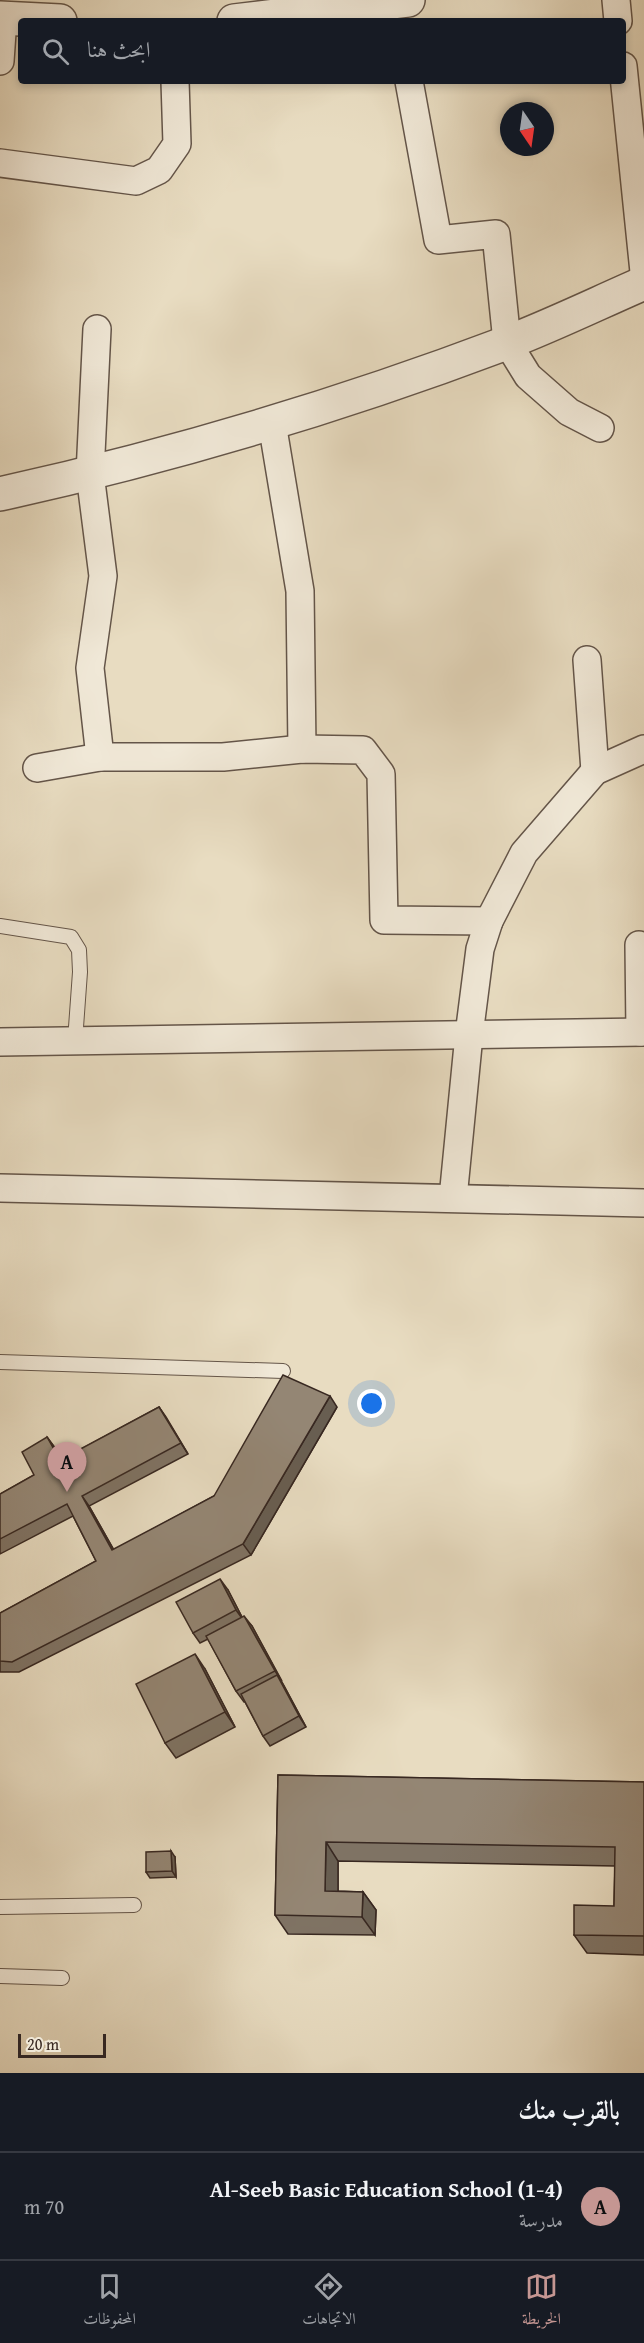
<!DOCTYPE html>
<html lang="ar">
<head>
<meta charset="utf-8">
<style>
  :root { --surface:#171b24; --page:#20242c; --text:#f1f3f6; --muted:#9ea1a6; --line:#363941; --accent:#c59692 }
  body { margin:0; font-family:"Gentium Book Plus",Amiri,serif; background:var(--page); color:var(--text); direction:rtl }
  .compass { position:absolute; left:500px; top:102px; width:54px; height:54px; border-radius:50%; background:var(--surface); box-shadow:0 3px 9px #0003; rotate:167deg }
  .scale { position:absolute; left:18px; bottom:15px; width:88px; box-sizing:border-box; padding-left:6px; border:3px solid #382821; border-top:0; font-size:16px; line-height:21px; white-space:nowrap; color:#382821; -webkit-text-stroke:4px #f0e8d7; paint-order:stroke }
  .you { position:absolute; left:372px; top:1404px; width:21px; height:21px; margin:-15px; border:4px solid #fff; border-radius:50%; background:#1a73e8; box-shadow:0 0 0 9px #1a73e833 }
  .badge { display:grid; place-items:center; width:39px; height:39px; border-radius:50%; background:var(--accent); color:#111; font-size:20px; font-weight:700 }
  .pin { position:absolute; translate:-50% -50px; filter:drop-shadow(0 2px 3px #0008) }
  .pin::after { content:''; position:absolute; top:32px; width:21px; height:18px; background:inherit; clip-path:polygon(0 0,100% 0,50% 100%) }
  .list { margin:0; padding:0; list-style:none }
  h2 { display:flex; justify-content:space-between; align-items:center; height:78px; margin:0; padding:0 24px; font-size:26px }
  h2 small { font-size:20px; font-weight:400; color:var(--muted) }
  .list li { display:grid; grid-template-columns:39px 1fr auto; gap:18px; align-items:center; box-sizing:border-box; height:108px; padding:0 24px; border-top:2px solid var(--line) }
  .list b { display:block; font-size:22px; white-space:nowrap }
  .list p { margin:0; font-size:20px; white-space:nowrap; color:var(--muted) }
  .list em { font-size:20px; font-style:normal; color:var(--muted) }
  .icon { flex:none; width:33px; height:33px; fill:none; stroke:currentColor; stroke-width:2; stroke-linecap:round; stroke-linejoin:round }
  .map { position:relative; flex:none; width:644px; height:2073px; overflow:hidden; direction:ltr }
  .search { position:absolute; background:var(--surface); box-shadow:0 3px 9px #0003; left:18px; right:18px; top:18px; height:66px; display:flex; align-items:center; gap:15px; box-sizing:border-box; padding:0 21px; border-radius:6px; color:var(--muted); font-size:22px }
  .sheet { height:186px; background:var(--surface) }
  nav { display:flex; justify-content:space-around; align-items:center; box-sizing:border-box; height:84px; border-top:2px solid var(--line); background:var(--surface); font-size:16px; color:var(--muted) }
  nav a { display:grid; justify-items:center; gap:3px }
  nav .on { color:var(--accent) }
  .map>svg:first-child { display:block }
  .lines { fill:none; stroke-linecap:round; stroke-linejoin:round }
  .service-casing { stroke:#645549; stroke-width:16 }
  .minor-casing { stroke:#645549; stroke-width:30 }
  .tertiary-casing { stroke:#645549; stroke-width:36 }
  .service { stroke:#f0e8d7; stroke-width:14 }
  .minor { stroke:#f0e8d7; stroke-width:27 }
  .tertiary { stroke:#f0e8d7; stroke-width:33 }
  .wall { fill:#7f7364; stroke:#382821; stroke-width:1.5 }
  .shaded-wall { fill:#685e51; stroke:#382821; stroke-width:1.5 }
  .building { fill:#948674; stroke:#382821; stroke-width:1.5 }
</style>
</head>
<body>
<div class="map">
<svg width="644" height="2073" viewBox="0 0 644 2073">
  <rect width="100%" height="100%" fill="#e8dcc1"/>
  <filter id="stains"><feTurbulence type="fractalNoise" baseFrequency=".00333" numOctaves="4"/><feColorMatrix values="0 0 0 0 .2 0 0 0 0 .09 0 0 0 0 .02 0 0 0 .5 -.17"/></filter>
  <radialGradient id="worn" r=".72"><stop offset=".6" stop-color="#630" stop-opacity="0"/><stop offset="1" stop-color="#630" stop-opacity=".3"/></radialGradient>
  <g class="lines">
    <g class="service-casing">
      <g id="service">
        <polyline points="0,926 71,937 79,950 80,972 75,1041"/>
        <polyline points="0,1362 283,1371"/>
        <polyline points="0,1907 134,1905"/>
        <polyline points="0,1976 62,1978"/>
      </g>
    </g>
    <g class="minor-casing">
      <g id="minor">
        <polyline points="616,0 618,21"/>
        <polyline points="0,61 3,18"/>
        <polyline points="623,66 644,272"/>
        <polyline points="409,81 438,240 496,234 507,342 528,376 569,412 600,428"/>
        <polyline points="0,163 136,181 159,170 177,144 175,81"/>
        <polyline points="97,329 90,474 103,576 90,668 100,757"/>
        <polyline points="272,423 300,591 302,749"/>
        <polyline points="587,660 595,771"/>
        <polyline points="37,768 100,757 223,757 302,749 363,750 381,774 384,920 489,921"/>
        <polyline points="639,945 640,1032"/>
        <polyline points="0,1042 644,1032"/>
        <polyline points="0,1188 644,1203"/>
        <polyline points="453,1198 469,1035 480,949 489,921 524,853 595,771 644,749"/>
      </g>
    </g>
    <g class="tertiary-casing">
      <g id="tertiary">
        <polyline points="0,18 60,21"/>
        <polyline points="234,21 408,0"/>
        <path d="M0,494C171,456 342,405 506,343C553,325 598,303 644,283"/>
      </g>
    </g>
    <use href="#service" class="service"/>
    <use href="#minor" class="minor"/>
    <use href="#tertiary" class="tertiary"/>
  </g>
  <g class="wall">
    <polygon points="159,1407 188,1454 89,1506 114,1550 214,1496 337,1407 251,1555 19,1672 0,1672 0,1613 96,1561 73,1516 0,1554 0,1494 34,1475 47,1437 55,1448 61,1460"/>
    <polygon points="228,1590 242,1617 252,1626 306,1727 270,1746 263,1736 245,1702 244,1702 236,1691 208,1639 200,1643 193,1633"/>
    <polygon points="205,1669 235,1727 176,1758 165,1743"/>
    <polygon points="278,1775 644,1782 644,1955 587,1953 574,1935 614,1906 615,1866 338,1861 338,1891 363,1892 376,1910 375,1935 288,1934 275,1915"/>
    <polygon points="175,1857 176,1877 150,1878 146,1872"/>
  </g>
  <g class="shaded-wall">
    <polygon points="330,1396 337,1407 251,1555 243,1544"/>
    <polygon points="159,1407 166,1417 188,1454 181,1443"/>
    <polygon points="47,1437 55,1448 67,1471 60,1460"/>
    <polygon points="82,1496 89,1506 120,1561 112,1550"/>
    <polygon points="220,1579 228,1590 244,1621 236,1610"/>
    <polygon points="244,1616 252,1626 282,1681 275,1671"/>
    <polygon points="195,1654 205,1669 235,1727 225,1712"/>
    <polygon points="277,1675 284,1686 306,1727 299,1716"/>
    <polygon points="326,1842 338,1861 338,1909 325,1891"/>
    <polygon points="171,1851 175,1857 176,1877 172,1871"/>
    <polygon points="363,1892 376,1910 375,1935 362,1917"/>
  </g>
  <g class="building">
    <polygon points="283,1375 330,1396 243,1544 12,1662 0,1661 0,1613 96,1561 67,1504 0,1539 0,1494 34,1475 22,1452 47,1437 60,1460 159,1407 181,1443 82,1496 112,1550 214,1496"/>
    <polygon points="220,1579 236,1610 193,1633 176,1602"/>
    <polygon points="244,1616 275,1671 236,1691 206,1636"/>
    <polygon points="195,1654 225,1712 165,1743 136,1684"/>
    <polygon points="277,1675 299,1716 263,1736 241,1694"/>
    <polygon points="278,1775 644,1782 644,1936 574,1935 574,1905 614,1906 615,1847 326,1842 325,1891 363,1892 362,1917 275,1915"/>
    <polygon points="171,1851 172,1871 146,1872 146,1852"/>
  </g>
  <rect width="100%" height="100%" filter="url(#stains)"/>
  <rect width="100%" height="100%" fill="url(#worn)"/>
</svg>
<svg class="compass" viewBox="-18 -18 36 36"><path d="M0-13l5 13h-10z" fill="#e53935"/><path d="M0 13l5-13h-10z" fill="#9ea1a6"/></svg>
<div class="scale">20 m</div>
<div class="you"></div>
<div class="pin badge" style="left:67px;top:1492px">A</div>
<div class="search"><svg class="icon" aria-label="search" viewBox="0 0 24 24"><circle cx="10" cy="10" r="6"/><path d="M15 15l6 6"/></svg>ابحث هنا</div>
</div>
<section class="sheet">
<h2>بالقرب منك<small></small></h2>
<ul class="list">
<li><span class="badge">A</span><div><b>Al-Seeb Basic Education School (1-4)</b><p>مدرسة</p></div><em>70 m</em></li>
</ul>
</section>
<nav>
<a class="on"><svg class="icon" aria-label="map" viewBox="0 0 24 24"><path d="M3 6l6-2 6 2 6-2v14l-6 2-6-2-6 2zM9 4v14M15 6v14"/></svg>الخريطة</a>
<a><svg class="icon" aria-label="directions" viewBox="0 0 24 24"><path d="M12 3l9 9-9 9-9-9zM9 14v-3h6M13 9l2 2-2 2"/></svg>الاتجاهات</a>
<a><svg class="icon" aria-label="saved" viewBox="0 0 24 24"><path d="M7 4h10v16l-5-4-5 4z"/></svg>المحفوظات</a>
</nav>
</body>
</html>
